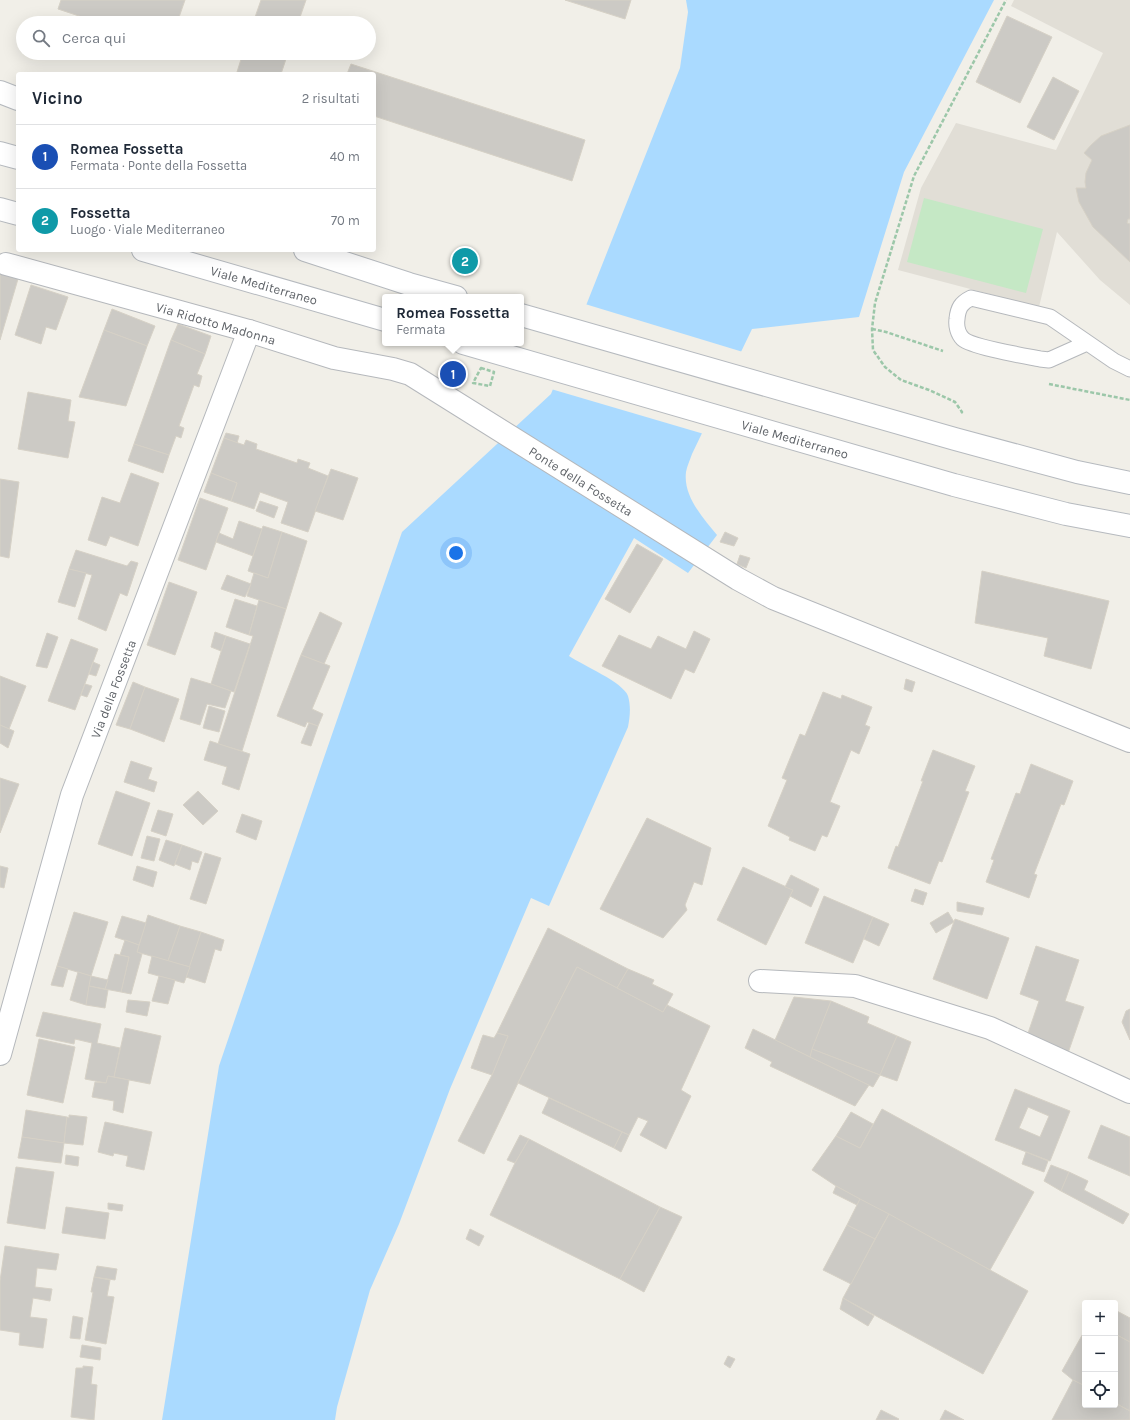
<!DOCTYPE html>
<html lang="it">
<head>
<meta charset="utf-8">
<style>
  :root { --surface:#fff; --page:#f6f6f7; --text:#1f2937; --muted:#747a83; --line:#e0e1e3; --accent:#ea4335 }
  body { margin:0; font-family:Karla,sans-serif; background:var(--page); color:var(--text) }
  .controls { position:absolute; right:12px; bottom:12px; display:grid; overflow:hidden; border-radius:4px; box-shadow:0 4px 16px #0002 }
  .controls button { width:36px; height:36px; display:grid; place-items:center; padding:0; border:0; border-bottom:1px solid var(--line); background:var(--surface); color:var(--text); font:20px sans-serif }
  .you { position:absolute; left:456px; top:553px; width:14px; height:14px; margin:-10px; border:3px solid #fff; border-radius:50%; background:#1a73e8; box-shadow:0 0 0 6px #1a73e833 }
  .badge { display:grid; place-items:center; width:26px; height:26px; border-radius:50%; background:var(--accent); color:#fff; font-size:13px; font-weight:700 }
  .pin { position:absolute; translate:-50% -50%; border:2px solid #fff; box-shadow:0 1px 4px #0006 }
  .popup { position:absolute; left:382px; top:294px; width:142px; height:52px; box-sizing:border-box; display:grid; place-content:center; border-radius:4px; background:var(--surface); filter:drop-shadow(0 1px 3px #0005); font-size:13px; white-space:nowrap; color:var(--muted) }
  .popup b { font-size:15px; color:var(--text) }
  .popup::after { content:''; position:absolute; left:50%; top:100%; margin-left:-8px; border:8px solid transparent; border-top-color:var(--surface) }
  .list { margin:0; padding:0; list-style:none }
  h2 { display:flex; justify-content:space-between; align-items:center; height:52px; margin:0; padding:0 16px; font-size:17px }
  h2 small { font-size:13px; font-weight:400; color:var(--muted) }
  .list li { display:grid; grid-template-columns:26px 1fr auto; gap:12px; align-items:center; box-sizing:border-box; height:64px; padding:0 16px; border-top:1px solid var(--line) }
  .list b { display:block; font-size:15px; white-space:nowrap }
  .list p { margin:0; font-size:13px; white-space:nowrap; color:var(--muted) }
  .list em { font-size:13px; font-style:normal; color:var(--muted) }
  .icon { flex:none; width:22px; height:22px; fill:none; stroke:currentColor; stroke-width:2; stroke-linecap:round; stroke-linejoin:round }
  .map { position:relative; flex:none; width:1130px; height:1420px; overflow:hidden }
  .search { position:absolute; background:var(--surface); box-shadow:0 4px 16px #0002; left:16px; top:16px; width:360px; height:44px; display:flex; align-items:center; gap:10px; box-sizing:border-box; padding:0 14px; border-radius:22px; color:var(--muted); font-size:15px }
  .panel { position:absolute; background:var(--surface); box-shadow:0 4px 16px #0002; left:16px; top:72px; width:360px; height:180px; border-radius:4px }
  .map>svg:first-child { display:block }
  .education { fill:#e1ded6 }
  .green { fill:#c5e8c5 }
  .water { fill:#aadaff }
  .pier { fill:#f1efe8 }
  .building { fill:#cccac5; stroke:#d6d1c6; fill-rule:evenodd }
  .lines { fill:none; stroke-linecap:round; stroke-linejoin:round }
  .lane-casing { stroke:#b5b8bc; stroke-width:17 }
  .street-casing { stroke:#b5b8bc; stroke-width:24 }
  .secondary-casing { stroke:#b6babf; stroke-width:24 }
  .path { stroke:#9cc7a9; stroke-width:2.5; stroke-dasharray:4 2; stroke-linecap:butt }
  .lane { stroke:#fff; stroke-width:15 }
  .street { stroke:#fff; stroke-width:22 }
  .secondary { stroke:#fff; stroke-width:22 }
  .labels { text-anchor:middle; stroke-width:4; stroke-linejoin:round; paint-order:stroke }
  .street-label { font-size:13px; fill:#5f6368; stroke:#fff }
</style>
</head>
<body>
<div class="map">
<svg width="1130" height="1420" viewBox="0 0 1130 1420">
  <rect width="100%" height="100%" fill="#f1efe8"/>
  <polygon class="education" points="1014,0 1130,0 1130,305 1100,280 1057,232 1039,307 898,270 921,188 956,123 1056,150 1103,53 1011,6"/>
  <polygon class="green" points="924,198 1043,229 1026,293 907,262"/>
  <path class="water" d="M686,0H994L904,172L859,317L752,329L692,454C690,460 687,466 686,472C683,496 703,518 717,535L688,573L634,538L569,656C582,665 623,682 628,696C631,706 630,717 628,727L549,906L531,898L450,1089L399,1224L370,1290L337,1407L335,1420H162L219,1066L319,772L402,532L551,394L680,68L688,12Z"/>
  <polygon class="pier" points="585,304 743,352 704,434 551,389"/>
  <g class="building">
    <polygon points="61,0 185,0 177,23 100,23 58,9"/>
    <polygon points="261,0 306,0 298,23 280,18 278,23 253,23"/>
    <polygon points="565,0 631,0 625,19"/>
    <polygon points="1007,16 1052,37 1020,103 976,82"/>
    <polygon points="280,18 296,23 278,23"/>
    <polygon points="243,53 288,53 281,74 244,74 237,72"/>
    <polygon points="351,64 585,140 572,181 374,116 374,74 347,74"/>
    <polygon points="1053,77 1079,91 1054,140 1027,127"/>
    <polygon points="1130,125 1130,219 1128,219 1127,223 1130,224 1130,262 1093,227 1079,202 1076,188 1086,188 1085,182 1086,173 1092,160 1084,153 1091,145 1101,136"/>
    <polygon points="458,255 474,259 472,266 457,262"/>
    <polygon points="0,273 18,279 0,340"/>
    <polygon points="31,285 68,297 56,330 46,327 41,344 15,335"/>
    <polygon points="112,309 155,326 147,346 104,330"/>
    <polygon points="178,324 211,336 205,354 171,340"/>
    <polygon points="104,330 147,346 126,406 79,397"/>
    <polygon points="171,340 205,354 197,374 202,376 199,387 194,385 179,426 184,428 181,438 176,436 169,455 134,444"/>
    <polygon points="28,392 71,400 68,421 75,422 68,458 18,449"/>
    <polygon points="226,433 239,436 237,443 224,438"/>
    <polygon points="224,438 244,445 246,440 257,444 256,449 297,463 298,459 310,463 308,468 328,476 308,532 281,523 288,502 260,492 254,509 231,501 237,483 211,473"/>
    <polygon points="134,444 169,455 163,473 128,461"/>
    <polygon points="331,469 358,478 343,520 315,511"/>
    <polygon points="131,473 159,483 138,546 110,536 106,546 88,540 102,497 120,503"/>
    <polygon points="211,473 237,483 231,501 204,492"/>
    <polygon points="0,479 19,482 9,558 0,556"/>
    <polygon points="200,498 228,508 206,570 178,560"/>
    <polygon points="260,501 278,507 274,518 256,511"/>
    <polygon points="239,521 262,529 253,556 216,542 219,533 233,539"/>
    <polygon points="263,526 282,532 268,578 248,571"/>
    <polygon points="282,532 307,541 286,609 247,596 254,573 268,578"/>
    <polygon points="725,532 738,538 734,546 720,542"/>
    <polygon points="637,544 663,559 630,613 605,599"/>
    <polygon points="76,550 127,566 131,561 138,563 127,596 120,593 106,631 78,619 92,575 69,569"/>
    <polygon points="740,555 750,558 746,568 737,564"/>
    <polygon points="69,569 86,573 75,607 58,602"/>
    <polygon points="982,571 1109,601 1091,669 1044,656 1048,638 975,623"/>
    <polygon points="227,575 251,584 245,597 221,589"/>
    <polygon points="169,582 197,592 175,655 147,645"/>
    <polygon points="235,599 257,606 249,635 226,627"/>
    <polygon points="259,600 286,609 242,751 218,744 253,636 249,635"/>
    <polygon points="320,612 342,623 324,664 301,655"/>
    <polygon points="694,631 710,639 694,673 685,669 671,699 602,666 619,635 651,649 658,636 686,649"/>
    <polygon points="215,632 226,636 221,651 211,647"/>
    <polygon points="47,633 58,637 47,668 36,666"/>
    <polygon points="226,636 250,644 234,692 211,684"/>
    <polygon points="71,639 98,649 75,710 48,701"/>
    <polygon points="301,655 330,666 312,709 323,714 318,726 307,722 305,727 277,716"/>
    <polygon points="93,662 100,665 96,676 89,674"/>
    <polygon points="0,676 26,686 9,729 0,725"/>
    <polygon points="191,678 211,684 231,691 225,708 207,704 200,725 180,719"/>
    <polygon points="906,679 915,682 912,692 904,689"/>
    <polygon points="133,682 145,687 130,729 116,725"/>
    <polygon points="85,684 92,686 87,697 81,695"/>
    <polygon points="145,687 179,699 164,742 130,729"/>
    <polygon points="823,692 841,699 842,695 872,707 865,725 870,727 859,754 851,750 830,802 840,806 827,837 822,835 815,851 789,840 790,837 768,826 787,780 782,778 800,734 805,736"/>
    <polygon points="209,706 225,711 219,732 203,728"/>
    <polygon points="309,723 318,726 311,746 301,743"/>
    <polygon points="0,725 14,731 8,748 0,743"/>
    <polygon points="210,741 250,754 239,790 222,784 227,767 204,760"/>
    <polygon points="933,750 975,766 965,791 969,792 942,862 939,861 930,884 888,868 896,846 898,847 923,781 921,781"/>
    <polygon points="131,761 152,768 148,779 157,782 154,792 124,782"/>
    <polygon points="1031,764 1073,781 1064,805 1061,804 1034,874 1037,875 1029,898 986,882 994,860 991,859 1016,793 1020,794"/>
    <polygon points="0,778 19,784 0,833"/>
    <polygon points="116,791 150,803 132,856 98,844"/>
    <polygon points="198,791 218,811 203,825 183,805"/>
    <polygon points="158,810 173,814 166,836 151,831"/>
    <polygon points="242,814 262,821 256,840 236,832"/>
    <polygon points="647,818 711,848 702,885 694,882 685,905 687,910 663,938 600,909"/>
    <polygon points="147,836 160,839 154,861 141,858"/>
    <polygon points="166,840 182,845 174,866 159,860"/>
    <polygon points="182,845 202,852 198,863 192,861 190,870 175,864"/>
    <polygon points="205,853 221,858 206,904 190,899"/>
    <polygon points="0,866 8,868 4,888 0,887"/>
    <polygon points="137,866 157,872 153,887 133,880"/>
    <polygon points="743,867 793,890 766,945 717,920"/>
    <polygon points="791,875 819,889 811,907 790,896 793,890 785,887"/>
    <polygon points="915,889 927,893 923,905 911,901"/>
    <polygon points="824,896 873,917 853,963 805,943"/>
    <polygon points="957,902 984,908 982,915 957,911"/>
    <polygon points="74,912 108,922 91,976 57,966"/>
    <polygon points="948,912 954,922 936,933 930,923"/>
    <polygon points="148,915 180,926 168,961 137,952"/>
    <polygon points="122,916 146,923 139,945 115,937"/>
    <polygon points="873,917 889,924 879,946 864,939"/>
    <polygon points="955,919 1009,938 987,999 933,979"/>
    <polygon points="180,926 201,932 190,967 168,961"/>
    <polygon points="548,928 628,969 617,988 577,967 518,1083 484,1154 458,1141 492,1075 508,1036 497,1033"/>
    <polygon points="201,932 224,940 221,951 215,949 205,983 186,977"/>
    <polygon points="125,940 139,945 137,952 142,954 131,994 121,992 129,957 120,955"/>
    <polygon points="1036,946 1079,960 1065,1001 1084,1007 1067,1056 1025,1042 1039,1001 1020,994"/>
    <polygon points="115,954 129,957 121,992 105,989"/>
    <polygon points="152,956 190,967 184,983 148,973"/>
    <polygon points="57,966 68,969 63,987 51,985"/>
    <polygon points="577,967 663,1012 667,1005 710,1026 681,1090 691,1096 666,1149 640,1135 648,1121 638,1117 629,1135 518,1083"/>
    <polygon points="628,969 654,980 652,984 673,994 663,1012 617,988"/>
    <polygon points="78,972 91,976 86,1005 70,1000"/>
    <polygon points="91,976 108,980 105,989 89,986"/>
    <polygon points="159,976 175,980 168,1004 152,1001"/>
    <polygon points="89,986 108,990 105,1008 86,1005"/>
    <polygon points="794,997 831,1001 810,1057 775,1040"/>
    <polygon points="128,1000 150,1002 147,1016 126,1012"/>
    <polygon points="831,1001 869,1017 867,1023 897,1036 880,1075 812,1049"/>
    <polygon points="1130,1009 1130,1040 1122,1022 1126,1011"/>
    <polygon points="43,1012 101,1024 97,1043 120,1048 114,1077 108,1076 106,1083 85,1079 92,1043 75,1039 74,1044 36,1036"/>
    <polygon points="125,1028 161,1036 150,1084 114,1077"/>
    <polygon points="753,1029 810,1057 869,1085 855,1106 770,1066 772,1062 745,1048"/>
    <polygon points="497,1033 508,1036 492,1075 471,1068 483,1035 494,1038"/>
    <polygon points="897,1036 911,1042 897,1081 880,1075"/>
    <polygon points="39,1039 75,1047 63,1103 27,1095"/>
    <polygon points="812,1049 880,1075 873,1087 810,1057"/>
    <polygon points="108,1076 129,1080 123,1113 113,1110 114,1101 92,1097 95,1082 106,1083"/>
    <path d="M1015,1089L1070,1111L1050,1161L995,1140ZM1028,1107L1049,1116L1040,1137L1019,1128Z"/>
    <polygon points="549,1098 622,1132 614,1148 542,1113"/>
    <polygon points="882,1109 1034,1192 990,1270 836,1186 812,1170 836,1136 860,1148"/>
    <polygon points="26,1110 67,1117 64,1143 22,1137"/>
    <polygon points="851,1112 873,1124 860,1148 836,1136"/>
    <polygon points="69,1115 87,1117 83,1145 64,1143 67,1117 69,1118"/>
    <polygon points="105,1122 152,1132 144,1170 126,1166 128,1156 114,1153 113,1156 98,1152"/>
    <polygon points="1101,1125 1130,1137 1130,1176 1088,1158"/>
    <polygon points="622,1132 629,1135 621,1152 614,1148"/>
    <polygon points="520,1135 529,1139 515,1163 507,1160"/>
    <polygon points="22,1137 64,1143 61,1163 18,1158"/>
    <polygon points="529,1139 660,1207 620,1279 490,1215 515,1163"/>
    <polygon points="1026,1152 1048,1161 1044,1172 1022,1164"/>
    <polygon points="66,1155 79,1157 78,1166 65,1164"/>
    <polygon points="1051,1165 1069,1172 1061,1191 1044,1181"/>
    <polygon points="16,1167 54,1172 45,1229 7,1223"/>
    <polygon points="1069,1172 1088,1181 1084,1190 1129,1214 1123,1224 1061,1191"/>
    <polygon points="836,1186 860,1199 857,1205 833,1193"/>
    <polygon points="860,1199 889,1214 875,1239 847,1225"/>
    <polygon points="108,1203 123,1205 122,1211 108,1209"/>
    <polygon points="66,1207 109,1213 105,1239 62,1233"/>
    <polygon points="660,1207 682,1217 644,1292 620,1279"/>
    <polygon points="889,1214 1028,1291 983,1374 843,1298"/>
    <polygon points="847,1225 875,1239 851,1284 823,1270"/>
    <polygon points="470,1229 484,1236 479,1246 466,1239"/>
    <polygon points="5,1246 59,1254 56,1270 37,1268 35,1287 52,1289 50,1301 33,1298 30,1317 47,1319 43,1348 19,1345 20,1333 0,1330 0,1281"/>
    <polygon points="97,1266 117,1269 115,1280 94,1277"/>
    <polygon points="94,1277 110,1280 107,1296 114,1297 106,1344 85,1340 93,1292 91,1292"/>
    <polygon points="843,1298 874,1316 868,1326 840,1309"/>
    <polygon points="1115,1310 1130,1318 1130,1342 1115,1334"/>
    <polygon points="73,1316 83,1318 80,1339 70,1338"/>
    <polygon points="1085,1330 1085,1386 1073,1380 1062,1371"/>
    <polygon points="1115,1334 1130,1342 1130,1411 1115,1403"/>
    <polygon points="82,1345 101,1348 100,1360 80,1357"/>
    <polygon points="728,1356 735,1359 730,1368 724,1364"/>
    <polygon points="83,1366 93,1367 91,1384 97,1385 94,1420 71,1417 76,1368 83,1368"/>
    <polygon points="1073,1380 1085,1386 1085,1405 1115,1405 1115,1403 1130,1411 1130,1420 1052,1420"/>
    <polygon points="881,1410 899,1419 898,1420 876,1420"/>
    <polygon points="945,1410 964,1420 940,1420"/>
  </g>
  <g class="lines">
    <g class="lane-casing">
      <path id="lane" d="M1087,343L1049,360L1040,359C1025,356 972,347 963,339C958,334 956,326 957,319C958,308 961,303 971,298L1050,317L1114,361L1130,369"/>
    </g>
    <g class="street-casing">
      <g id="street">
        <polyline points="6,264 249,331 334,358 393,369 410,374 738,579 773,598 1130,741"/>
        <polyline points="760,981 855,986 990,1028 1130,1092"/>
        <polyline points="0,1054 72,795 249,331"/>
      </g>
    </g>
    <g class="secondary-casing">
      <g id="secondary">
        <polyline points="0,92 18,99"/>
        <polyline points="0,153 18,158"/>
        <polyline points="0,209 18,214"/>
        <polyline points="143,250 385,320"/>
        <polyline points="305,250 409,284 456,297"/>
        <polyline points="521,315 955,439 1077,472 1130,483"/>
        <polyline points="463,343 954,485 1066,514 1130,526"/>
      </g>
    </g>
    <g class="path">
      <polyline points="872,329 886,332 943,351"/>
      <polygon points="481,368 494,372 490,386 473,383"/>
      <polyline points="1049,384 1130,400"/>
      <polyline points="961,413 962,412 955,402 929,390 901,380 885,367 873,350 872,329 875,303 914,176 1006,0"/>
    </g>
    <use href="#lane" class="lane"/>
    <use href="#street" class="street"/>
    <use href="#secondary" class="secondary"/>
  </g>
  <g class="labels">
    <g class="street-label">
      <text transform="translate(264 285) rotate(16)" y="5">Viale Mediterraneo</text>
      <text transform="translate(216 323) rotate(16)" y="5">Via Ridotto Madonna</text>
      <text transform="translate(795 439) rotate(16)" y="5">Viale Mediterraneo</text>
      <text transform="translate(581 481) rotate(32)" y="5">Ponte della Fossetta</text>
      <text transform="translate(113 689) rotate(-69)" y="5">Via della Fossetta</text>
    </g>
  </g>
</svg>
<div class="controls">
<button>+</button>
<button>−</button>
<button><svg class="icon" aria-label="locate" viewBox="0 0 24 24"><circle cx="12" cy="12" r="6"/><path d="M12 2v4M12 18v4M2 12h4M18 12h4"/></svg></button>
</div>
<div class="you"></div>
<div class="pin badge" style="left:453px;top:374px;background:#1a4fb4">1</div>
<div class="popup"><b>Romea Fossetta</b>Fermata</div>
<div class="pin badge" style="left:465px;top:261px;background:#0f9aa8">2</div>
<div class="search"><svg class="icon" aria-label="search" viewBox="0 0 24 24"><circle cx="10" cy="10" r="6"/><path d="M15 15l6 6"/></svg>Cerca qui</div>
<section class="panel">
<h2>Vicino<small>2 risultati</small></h2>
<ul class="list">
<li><span class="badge" style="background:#1a4fb4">1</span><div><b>Romea Fossetta</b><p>Fermata · Ponte della Fossetta</p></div><em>40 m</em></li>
<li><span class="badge" style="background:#0f9aa8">2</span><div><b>Fossetta</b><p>Luogo · Viale Mediterraneo</p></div><em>70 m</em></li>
</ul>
</section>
</div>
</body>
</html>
